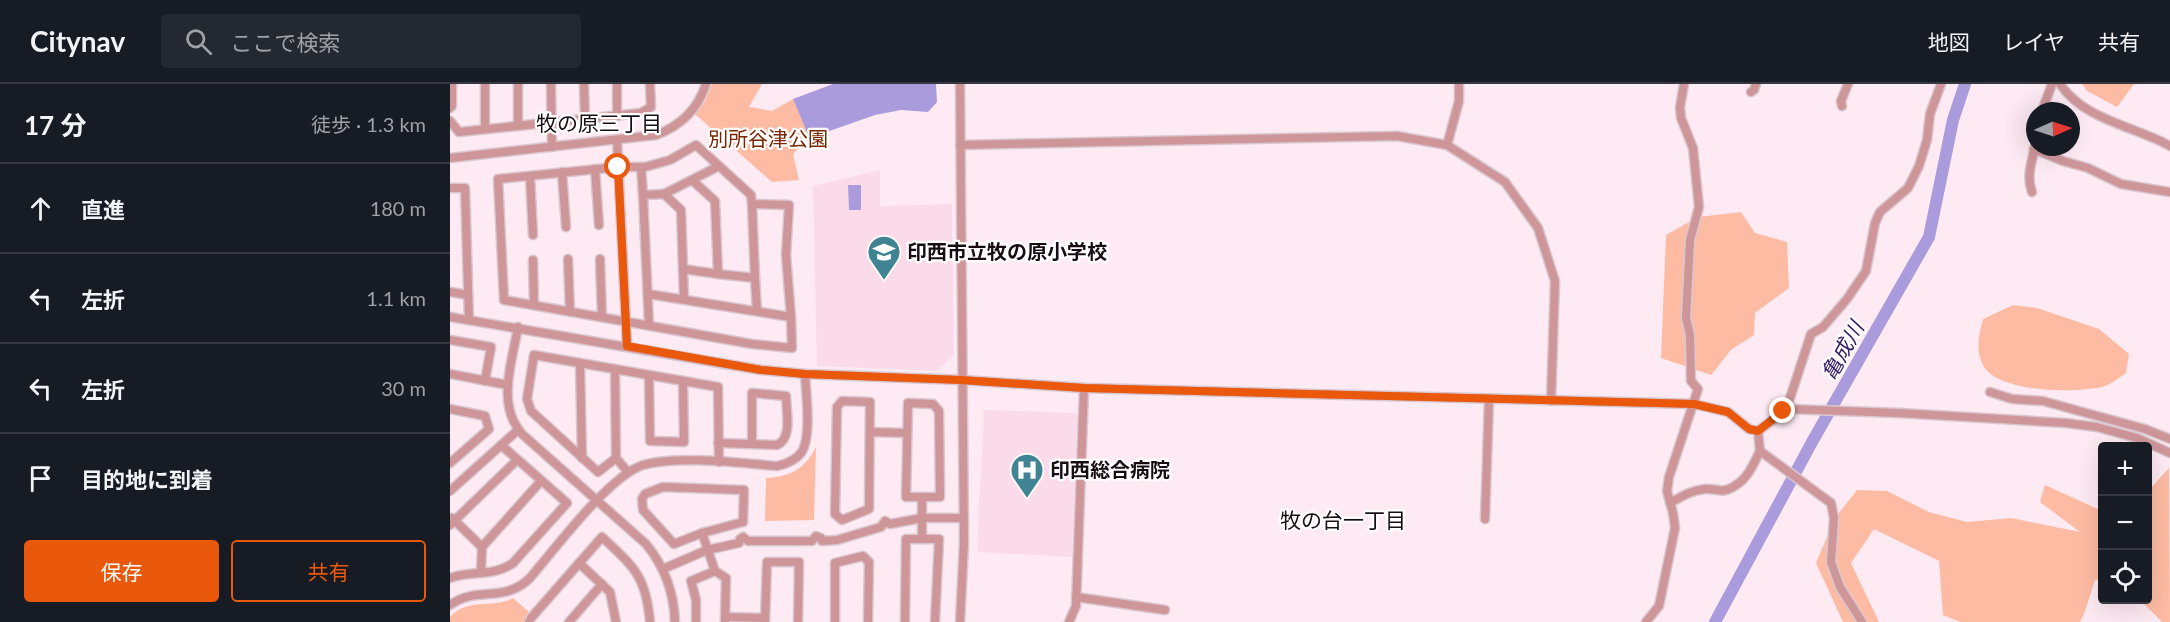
<!DOCTYPE html>
<html lang="ja">
<head>
<meta charset="utf-8">
<style>
  :root { --surface:#171b24; --page:#242831; --text:#f1f3f6; --muted:#9ea1a6; --line:#363941; --accent:#ea580c }
  body { margin:0; font-family:Lato,"Noto Sans JP",sans-serif; background:var(--page); color:var(--text) }
  .controls { position:absolute; right:18px; bottom:18px; display:grid; overflow:hidden; border-radius:6px; box-shadow:0 6px 24px #0002 }
  .controls button { width:54px; height:54px; display:grid; place-items:center; padding:0; border:0; border-bottom:2px solid var(--line); background:var(--surface); color:var(--text); font:30px sans-serif }
  .compass { position:absolute; left:1576px; top:18px; width:54px; height:54px; border-radius:50%; background:var(--surface); box-shadow:0 6px 24px #0002; rotate:87deg }
  .stop { position:absolute; width:18px; height:18px; margin:-14px; border:4px solid #ea580c; border-radius:50%; background:#fff }
  .stop.end { background:#ea580c; border-color:#fff; box-shadow:0 2px 6px #0008 }
  .list { margin:0; padding:0; list-style:none }
  h2 { display:flex; justify-content:space-between; align-items:center; height:78px; margin:0; padding:0 24px; font-size:26px }
  h2 small { font-size:20px; font-weight:400; color:var(--muted) }
  .list li { display:grid; grid-template-columns:39px 1fr auto; gap:18px; align-items:center; box-sizing:border-box; height:90px; padding:0 24px; border-top:2px solid var(--line) }
  .list b { display:block; font-size:22px; white-space:nowrap }
  .list em { font-size:20px; font-style:normal; color:var(--muted) }
  .actions { display:flex; gap:12px; padding:18px 24px }
  .actions a { flex:1; padding:14px 0; border:2px solid var(--accent); border-radius:6px; text-align:center; font-size:21px; color:var(--accent) }
  .actions .main { background:var(--accent); color:#fff }
  .icon { flex:none; width:33px; height:33px; fill:none; stroke:currentColor; stroke-width:2; stroke-linecap:round; stroke-linejoin:round }
  .map { position:relative; flex:none; width:1720px; height:538px; overflow:hidden }
  header { display:flex; align-items:center; gap:36px; box-sizing:border-box; height:84px; padding:0 30px; background:var(--surface); border-bottom:2px solid var(--line) }
  header strong { font-size:28px }
  nav { display:flex; gap:33px; margin-inline-start:auto; font-size:21px }
  .search { width:420px; height:54px; background:var(--page); display:flex; align-items:center; gap:15px; box-sizing:border-box; padding:0 21px; border-radius:6px; color:var(--muted); font-size:22px }
  main { display:flex }
  aside { flex:1; background:var(--surface) }
  .map>svg:first-child { display:block }
  .built { fill:#fbdbea }
  .green { fill:#febba3 }
  .water { fill:#aa9bdc }
  .lines { fill:none; stroke-linecap:round; stroke-linejoin:round }
  .river { stroke:#aa9bdc; stroke-width:12 }
  .minor-casing { stroke:#d9c7cf; stroke-width:11 }
  .minor { stroke:#cf969a; stroke-width:8 }
  .route { stroke:#ea580c; stroke-width:8 }
  .labels { text-anchor:middle; stroke-width:4.5; stroke-linejoin:round; paint-order:stroke }
  .park-label { font-size:20px; fill:#782500; stroke:#fff }
  .poi-label { font-size:20px; font-weight:bold; fill:#170d12; stroke:#fff; text-anchor:start }
  .neighbourhood-label { font-size:21px; fill:#170d12; stroke:#fff }
  .water-label { font-size:21px; font-style:italic; fill:#351a65; stroke:#fff }
</style>
</head>
<body>
<header>
<strong>Citynav</strong>
<div class="search"><svg class="icon" aria-label="search" viewBox="0 0 24 24"><circle cx="10" cy="10" r="6"/><path d="M15 15l6 6"/></svg>ここで検索</div>
<nav><a>地図</a><a>レイヤ</a><a>共有</a></nav>
</header>
<main>
<aside>
<h2>17 分<small>徒歩 · 1.3 km</small></h2>
<ul class="list">
<li><svg class="icon" aria-label="ahead" viewBox="0 0 24 24"><path d="M12 20V5M6 11l6-6 6 6"/></svg><div><b>直進</b></div><em>180 m</em></li>
<li><svg class="icon" aria-label="left" viewBox="0 0 24 24"><path d="M17 20v-9H6M10 6l-5 5 5 5"/></svg><div><b>左折</b></div><em>1.1 km</em></li>
<li><svg class="icon" aria-label="left" viewBox="0 0 24 24"><path d="M17 20v-9H6M10 6l-5 5 5 5"/></svg><div><b>左折</b></div><em>30 m</em></li>
<li><svg class="icon" aria-label="arrive" viewBox="0 0 24 24"><path d="M6 21V4h12l-3 4 3 4H6"/></svg><div><b>目的地に到着</b></div></li>
</ul>
<div class="actions"><a class="main">保存</a><a>共有</a></div>
</aside>
<div class="map">
<svg width="1720" height="538" viewBox="0 0 1720 538">
  <rect width="100%" height="100%" fill="#feeaf3"/>
  <g class="built">
    <polygon points="430,86 430,122 502,120 504,271 487,287 367,282 363,102"/>
    <polygon points="534,326 627,329 622,473 527,468"/>
  </g>
  <g class="green">
    <polygon points="262,0 312,0 299,23 322,27 343,15 358,51 343,71 349,96 322,98 245,30 255,17"/>
    <polygon points="1632,0 1684,0 1667,23 1637,7"/>
    <polygon points="1291,128 1305,149 1337,158 1339,204 1305,229 1304,251 1281,266 1261,291 1211,274 1216,151 1248,133"/>
    <path d="M1563,221L1587,224L1649,245L1679,270L1676,289C1669,294 1660,301 1652,303C1625,309 1547,309 1533,281C1525,265 1529,251 1533,235Z"/>
    <path d="M366,363L364,436L315,437L316,394C340,393 355,385 366,363Z"/>
    <polygon points="1719,384 1720,538 1712,538 1690,516 1698,516 1698,407"/>
    <polygon points="1595,401 1652,427 1652,495 1645,496 1634,530 1630,538 1510,538 1493,531 1489,477 1424,445 1401,479 1429,538 1393,538 1366,479 1385,434 1407,406 1437,407 1479,428 1517,438 1561,434 1630,448 1590,418"/>
    <path d="M63,514L79,528L74,538H0V533C18,513 42,525 63,514Z"/>
  </g>
  <g class="water">
    <polygon points="383,0 486,0 487,18 478,28 451,26 425,31 368,51 358,51 343,15"/>
    <polygon points="398,101 411,101 411,126 399,126"/>
  </g>
  <g class="lines">
    <polyline class="river" points="1265,538 1362,358 1479,153 1503,36 1515,0"/>
    <g class="minor-casing">
      <g id="minor">
        <polyline points="35,0 35,45"/>
        <polyline points="68,0 68,42"/>
        <polyline points="101,0 102,63"/>
        <polyline points="134,0 135,35"/>
        <polyline points="167,0 167,32"/>
        <path d="M1610,0C1634,36 1684,42 1720,62"/>
        <polyline points="1301,8 1304,6 1306,0"/>
        <polyline points="1392,22 1391,17 1398,0"/>
        <polyline points="0,24 2,22 2,0"/>
        <polyline points="1592,27 1602,0"/>
        <polyline points="0,37 9,48 191,29 201,23 200,0"/>
        <polyline points="167,56 177,262"/>
        <polyline points="510,61 947,52 997,61 1055,98 1088,144 1105,197 1101,317"/>
        <polyline points="997,61 1009,17 1009,0"/>
        <polyline points="1584,65 1613,77 1638,84 1671,100 1720,108"/>
        <path d="M0,74L206,51C230,42 248,25 256,0"/>
        <polyline points="191,83 193,111"/>
        <polyline points="145,85 149,141"/>
        <polyline points="112,88 116,143"/>
        <polyline points="80,92 83,151"/>
        <polyline points="242,96 265,117 268,190 305,194 307,227"/>
        <polyline points="0,104 15,104 19,236"/>
        <path d="M1582,108C1576,92 1582,78 1585,62"/>
        <polyline points="214,110 269,82"/>
        <polyline points="302,120 305,194"/>
        <polyline points="118,175 120,228"/>
        <polyline points="150,175 152,233"/>
        <polyline points="83,176 84,221"/>
        <polyline points="233,185 268,190"/>
        <polyline points="0,208 18,211"/>
        <polyline points="198,210 341,233 342,264 302,260 54,216 48,95 168,83 195,83 220,76 246,61 301,111 302,120 339,121 336,171 341,233"/>
        <polyline points="0,233 311,286 355,290 511,296 634,304 1244,320 1278,328 1299,345 1308,347 1338,325 1449,329 1616,339 1647,343 1687,354 1720,369"/>
        <polyline points="199,241 193,111 214,110 231,126 234,215"/>
        <path d="M68,243C62,279 46,320 72,350L196,460C215,483 224,509 225,538"/>
        <polyline points="0,256 41,263 35,297"/>
        <polyline points="130,279 132,374"/>
        <polyline points="165,285 166,374 178,388"/>
        <polyline points="0,290 58,301"/>
        <polyline points="199,291 200,357 234,358 233,297"/>
        <polyline points="1540,308 1562,315 1593,317 1629,327 1695,345 1720,355"/>
        <polygon points="392,317 420,318 419,425 392,436 385,430 387,323"/>
        <polygon points="458,319 483,320 489,327 490,413 456,413"/>
        <polyline points="0,325 35,332 39,345 0,379"/>
        <polyline points="1338,325 1339,317 1361,250 1373,243 1397,215 1416,187 1425,139 1430,128 1458,104 1469,82 1477,56 1480,30 1491,0"/>
        <polyline points="1308,347 1310,367 1381,419 1384,434 1381,478 1390,503 1412,538"/>
        <polyline points="420,348 457,349"/>
        <path d="M268,359L327,361C343,354 336,327 336,312L302,309V360"/>
        <polyline points="166,374 148,388 81,327 77,315 84,271 268,303 269,378"/>
        <polygon points="213,403 294,406 293,438 252,449 224,460 193,426 192,415 195,410"/>
        <polyline points="0,407 68,346"/>
        <path d="M1220,419C1231,413 1242,406 1255,405C1268,404 1272,411 1286,401C1298,394 1304,379 1310,367"/>
        <polyline points="2,434 32,463"/>
        <polyline points="1035,435 1039,315"/>
        <polyline points="0,441 67,376"/>
        <polyline points="252,449 265,487 276,494 275,538"/>
        <polyline points="472,455 472,413"/>
        <polyline points="129,479 160,508 166,538"/>
        <polyline points="213,485 257,466 289,459 290,455 293,453 298,457 362,457 366,452 371,454 372,457 387,456 431,443 435,437 440,440 472,434 513,434"/>
        <polyline points="31,489 32,463 91,397"/>
        <path d="M0,494C21,486 44,493 63,479L117,419L51,361"/>
        <polyline points="626,513 715,526"/>
        <path d="M0,521C28,501 53,520 80,494C105,465 159,392 193,381C226,371 291,379 327,382C336,380 345,377 351,369C362,354 356,309 355,290"/>
        <polyline points="275,533 315,534"/>
        <path d="M79,538L81,534L152,453C184,483 196,492 200,538"/>
        <polyline points="119,538 152,500"/>
        <polyline points="246,538 246,516 241,497 265,487"/>
        <polyline points="315,538 317,478 349,478 348,538"/>
        <polyline points="385,538 385,479 413,472 419,478 418,538"/>
        <polyline points="455,538 456,455 489,455 485,538"/>
        <polyline points="510,538 514,459 510,0"/>
        <polyline points="619,538 626,522 634,304"/>
        <polyline points="1196,538 1209,522 1225,444 1223,429 1217,407 1219,393 1248,305 1241,297 1240,251 1236,234 1240,156 1249,123 1243,64 1231,34 1230,23 1234,0"/>
      </g>
    </g>
    <use href="#minor" class="minor"/>
  </g>
  <g class="lines">
    <polyline class="route" points="168,83 177,262 311,286 355,290 511,296 634,304 1244,320 1278,328 1299,345 1308,347 1333,327"/>
  </g>
  <defs>
    <g id="school-pin" transform="scale(1.725)"><path d="M0 17L-7.5 6A9.5 9.5 0 1 1 7.5 6Z" fill="#408393" stroke="#fff"/><path d="M0-5L7-2L0 1L-7-2ZM-4 1L0 2.5L4 1V4Q0 6-4 4Z" fill="#fff"/></g>
    <g id="hospital-pin" transform="scale(1.725)"><path d="M0 17L-7.5 6A9.5 9.5 0 1 1 7.5 6Z" fill="#408393" stroke="#fff"/><path d="M-5-5h3v3.5h4V-5h3V5h-3V1.5h-4V5h-3Z" fill="#fff"/></g>
  </defs>
  <g fill-rule="evenodd">
    <use href="#school-pin" x="434" y="168"/>
    <use href="#hospital-pin" x="577" y="386"/>
  </g>
  <g class="labels">
    <g class="park-label">
      <text x="318" y="62">別所谷津公園</text>
    </g>
    <g class="poi-label">
      <text x="457" y="175">印西市立牧の原小学校</text>
      <text x="600" y="393">印西総合病院</text>
    </g>
    <g class="neighbourhood-label">
      <text x="149" y="47">牧の原三丁目</text>
      <text x="893" y="444">牧の台一丁目</text>
    </g>
    <g class="water-label">
      <text transform="translate(1393 267) rotate(-61)" y="7">亀成川</text>
    </g>
  </g>
</svg>
<div class="controls">
<button>+</button>
<button>−</button>
<button><svg class="icon" aria-label="locate" viewBox="0 0 24 24"><circle cx="12" cy="12" r="6"/><path d="M12 2v4M12 18v4M2 12h4M18 12h4"/></svg></button>
</div>
<svg class="compass" viewBox="-18 -18 36 36"><path d="M0-13l5 13h-10z" fill="#e53935"/><path d="M0 13l5-13h-10z" fill="#9ea1a6"/></svg>
<div class="stop" style="left:168px;top:83px"></div>
<div class="stop end" style="left:1333px;top:327px"></div>
</div>
</main>
</body>
</html>
